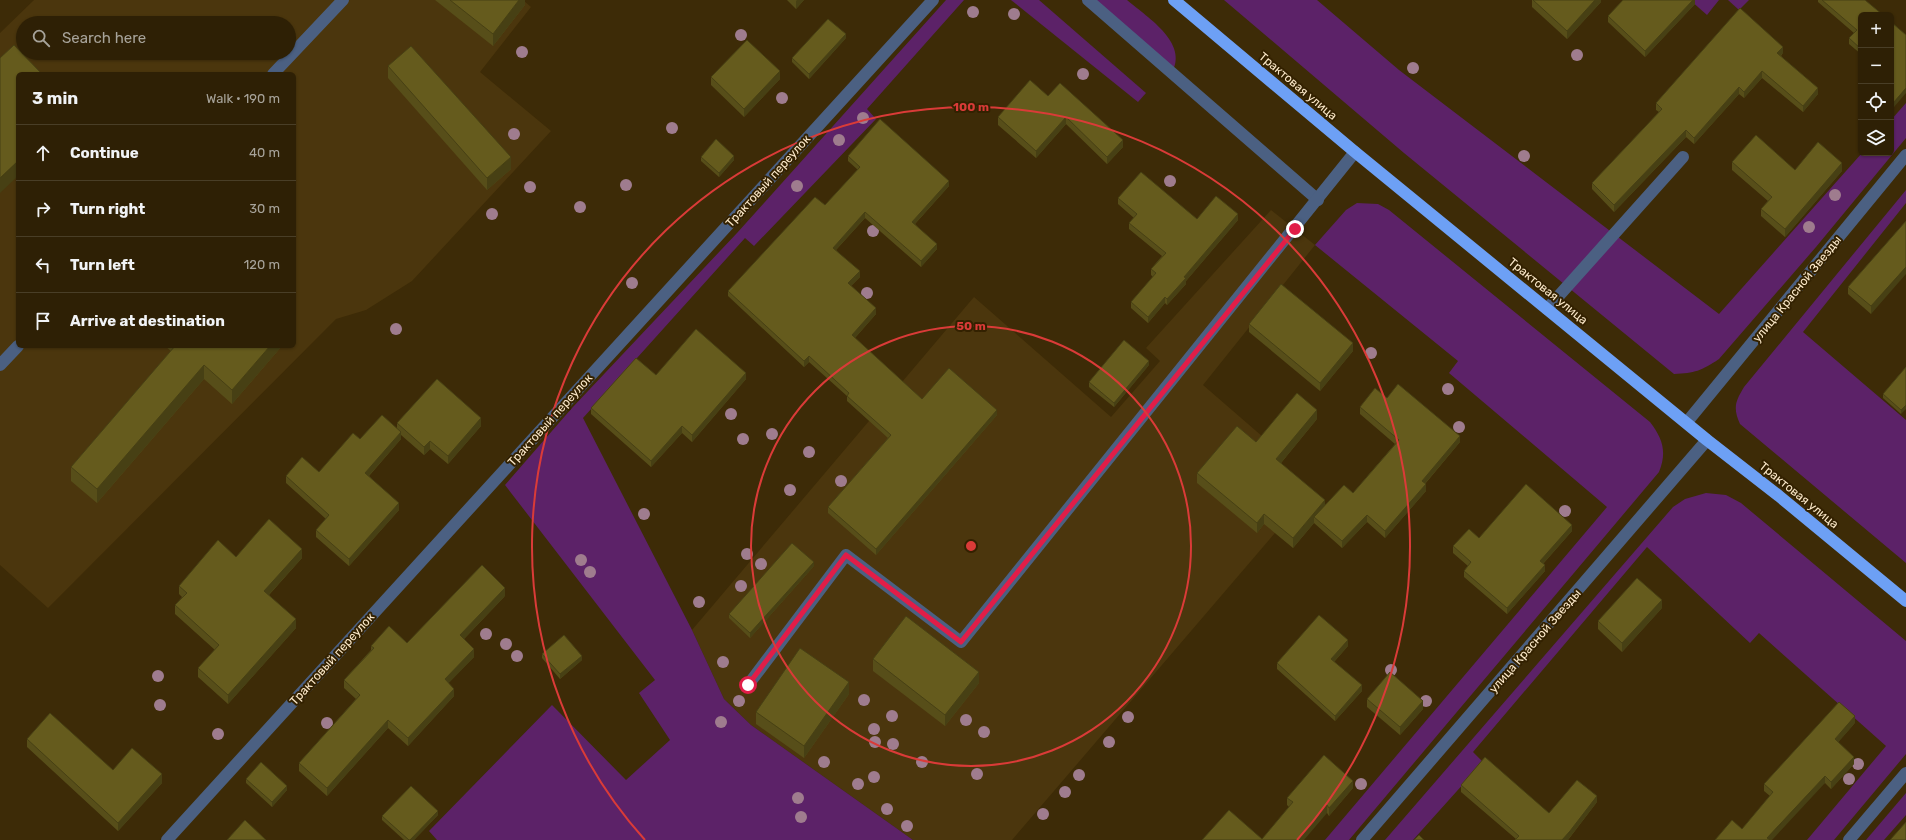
<!DOCTYPE html>
<html lang="en">
<head>
<meta charset="utf-8">
<style>
  :root { --surface:#2e2005; --page:#36280f; --text:#f1f3f6; --muted:#a7a39a; --line:#493e27 }
  body { margin:0; font-family:Rubik,sans-serif; background:var(--page); color:var(--text) }
  .controls { position:absolute; right:12px; top:12px; display:grid; overflow:hidden; border-radius:6px; box-shadow:0 1px 3px #0004 }
  .controls button { width:36px; height:36px; display:grid; place-items:center; padding:0; border:0; border-bottom:1px solid var(--line); background:var(--surface); color:var(--text); font:20px sans-serif }
  .stop { position:absolute; width:12px; height:12px; margin:-9px; border:3px solid #e11d48; border-radius:50%; background:#fff }
  .stop.end { background:#e11d48; border-color:#fff; box-shadow:0 1px 4px #0008 }
  .list { margin:0; padding:0; list-style:none }
  h2 { display:flex; justify-content:space-between; align-items:center; height:52px; margin:0; padding:0 16px; font-size:17px }
  h2 small { font-size:13px; font-weight:400; color:var(--muted) }
  .list li { display:grid; grid-template-columns:26px 1fr auto; gap:12px; align-items:center; box-sizing:border-box; height:56px; padding:0 16px; border-top:1px solid var(--line) }
  .list b { display:block; font-size:15px; white-space:nowrap }
  .list em { font-size:13px; font-style:normal; color:var(--muted) }
  .icon { flex:none; width:22px; height:22px; fill:none; stroke:currentColor; stroke-width:2; stroke-linecap:round; stroke-linejoin:round }
  .map { position:relative; flex:none; width:1906px; height:840px; overflow:hidden }
  .search { position:absolute; background:var(--surface); box-shadow:0 1px 3px #0004; left:16px; top:16px; width:280px; height:44px; display:flex; align-items:center; gap:10px; box-sizing:border-box; padding:0 14px; border-radius:22px; color:var(--muted); font-size:15px }
  .panel { position:absolute; background:var(--surface); box-shadow:0 1px 3px #0004; left:16px; top:72px; width:280px; height:276px; border-radius:6px }
  .map>svg:first-child { display:block }
  .built { fill:#4b360d; fill-rule:evenodd }
  .green { fill:#5c2268 }
  .lines { fill:none; stroke-linecap:round; stroke-linejoin:round }
  .minor { stroke:#4b6082; stroke-width:12 }
  .highway { stroke:#6da0f5; stroke-width:12 }
  .tree { fill:#9f7c8e }
  .wall { fill:#574e19 }
  .shaded-wall { fill:#474014 }
  .building { fill:#655b1d; stroke:#474014 }
  .route { stroke:#e11d48; stroke-width:5 }
  .ring { fill:none; stroke:#da3b38; stroke-width:2 }
  .labels { text-anchor:middle; stroke-width:4; stroke-linejoin:round; paint-order:stroke }
  .street-label { font-size:12px; fill:#fce9c9; stroke:#332100 }
  .centre { fill:#da3b38; stroke:#332100; stroke-width:2 }
  .ring-label { font-size:12px; text-anchor:middle; font-weight:bold; fill:#da3b38; stroke:#332100; stroke-width:4; stroke-linejoin:round; paint-order:stroke }
</style>
</head>
<body>
<div class="map">
<svg width="1906" height="840" viewBox="0 0 1906 840">
  <rect width="100%" height="100%" fill="#3d2b07"/>
  <g class="built">
    <path d="M34,0H523L531,7L480,72L551,131L412,281L366,310L336,319L48,608L0,565V33ZM23,23H289V53H23ZM18,74H294V346H18Z"/>
    <polygon points="1271,210 1315,245 1203,385 1286,457 1281,463 1311,491 1012,840 913,840 751,725 724,699 692,630 974,297 1111,417 1160,361 1146,348"/>
  </g>
  <g class="green">
    <polygon points="946,0 964,0 867,109 876,119 754,246 745,238 583,418 692,630 724,699 751,725 913,840 437,840 429,831 552,705 626,780 670,740 639,693 655,680 505,485 572,408 737,233"/>
    <polygon points="1011,0 1039,0 1146,93 1138,102"/>
    <path d="M1082,0H1127C1148,18 1193,45 1169,77Z"/>
    <path d="M1224,0H1317L1399,70L1719,314L1862,153H1891V120L1906,103V138L1816,247L1719,359C1701,371 1695,373 1674,374L1404,153Z"/>
    <polygon points="1690,0 1719,0 1707,15"/>
    <polygon points="1728,0 1749,0 1739,10"/>
    <path d="M1906,190V203L1803,332L1906,420V563L1740,424C1733,408 1735,402 1744,387Z"/>
    <path d="M1357,203L1378,204L1389,210L1650,422C1663,439 1667,452 1659,472L1349,840H1325L1607,507L1449,373L1458,361L1315,245L1346,210Z"/>
    <polygon points="1706,493 1726,495 1741,503 1906,641 1906,754 1834,840 1807,840 1886,746 1759,633 1750,643 1647,547 1473,752 1483,762 1413,840 1385,840 1673,507 1685,499"/>
    <polygon points="1906,793 1906,815 1884,840 1866,840"/>
  </g>
  <g class="lines">
    <g class="minor">
      <polyline points="1088,0 1318,200"/>
      <polyline points="273,74 343,0"/>
      <polyline points="1547,309 1683,157"/>
      <polyline points="0,365 18,346"/>
      <polyline points="1687,422 1906,155"/>
      <polyline points="748,685 846,555 961,642 1355,152"/>
      <polyline points="167,840 933,0"/>
      <polyline points="1362,840 1707,440"/>
      <polyline points="1849,840 1906,773"/>
    </g>
    <polyline class="highway" points="1174,0 1355,152 1707,440 1779,496 1906,601"/>
  </g>
  <g class="tree">
    <circle cx="973" cy="12" r="6"/>
    <circle cx="1014" cy="14" r="6"/>
    <circle cx="741" cy="35" r="6"/>
    <circle cx="522" cy="52" r="6"/>
    <circle cx="1577" cy="55" r="6"/>
    <circle cx="1413" cy="68" r="6"/>
    <circle cx="1083" cy="74" r="6"/>
    <circle cx="782" cy="98" r="6"/>
    <circle cx="863" cy="118" r="6"/>
    <circle cx="672" cy="128" r="6"/>
    <circle cx="514" cy="134" r="6"/>
    <circle cx="839" cy="140" r="6"/>
    <circle cx="1524" cy="156" r="6"/>
    <circle cx="1170" cy="181" r="6"/>
    <circle cx="626" cy="185" r="6"/>
    <circle cx="797" cy="186" r="6"/>
    <circle cx="530" cy="187" r="6"/>
    <circle cx="1835" cy="195" r="6"/>
    <circle cx="580" cy="207" r="6"/>
    <circle cx="492" cy="214" r="6"/>
    <circle cx="1809" cy="227" r="6"/>
    <circle cx="873" cy="231" r="6"/>
    <circle cx="632" cy="283" r="6"/>
    <circle cx="867" cy="293" r="6"/>
    <circle cx="396" cy="329" r="6"/>
    <circle cx="1371" cy="353" r="6"/>
    <circle cx="1448" cy="389" r="6"/>
    <circle cx="731" cy="414" r="6"/>
    <circle cx="1459" cy="427" r="6"/>
    <circle cx="772" cy="434" r="6"/>
    <circle cx="743" cy="439" r="6"/>
    <circle cx="809" cy="452" r="6"/>
    <circle cx="841" cy="481" r="6"/>
    <circle cx="790" cy="490" r="6"/>
    <circle cx="1565" cy="511" r="6"/>
    <circle cx="644" cy="514" r="6"/>
    <circle cx="747" cy="554" r="6"/>
    <circle cx="581" cy="560" r="6"/>
    <circle cx="761" cy="564" r="6"/>
    <circle cx="590" cy="572" r="6"/>
    <circle cx="741" cy="586" r="6"/>
    <circle cx="699" cy="602" r="6"/>
    <circle cx="486" cy="634" r="6"/>
    <circle cx="506" cy="644" r="6"/>
    <circle cx="517" cy="656" r="6"/>
    <circle cx="723" cy="662" r="6"/>
    <circle cx="1391" cy="670" r="6"/>
    <circle cx="158" cy="676" r="6"/>
    <circle cx="864" cy="700" r="6"/>
    <circle cx="739" cy="701" r="6"/>
    <circle cx="1426" cy="701" r="6"/>
    <circle cx="160" cy="705" r="6"/>
    <circle cx="892" cy="716" r="6"/>
    <circle cx="1128" cy="717" r="6"/>
    <circle cx="966" cy="720" r="6"/>
    <circle cx="721" cy="722" r="6"/>
    <circle cx="327" cy="723" r="6"/>
    <circle cx="874" cy="729" r="6"/>
    <circle cx="984" cy="732" r="6"/>
    <circle cx="218" cy="734" r="6"/>
    <circle cx="875" cy="742" r="6"/>
    <circle cx="1109" cy="742" r="6"/>
    <circle cx="893" cy="744" r="6"/>
    <circle cx="824" cy="762" r="6"/>
    <circle cx="922" cy="762" r="6"/>
    <circle cx="1858" cy="764" r="6"/>
    <circle cx="977" cy="774" r="6"/>
    <circle cx="1079" cy="775" r="6"/>
    <circle cx="874" cy="777" r="6"/>
    <circle cx="1849" cy="779" r="6"/>
    <circle cx="858" cy="784" r="6"/>
    <circle cx="1361" cy="784" r="6"/>
    <circle cx="1065" cy="792" r="6"/>
    <circle cx="798" cy="798" r="6"/>
    <circle cx="887" cy="809" r="6"/>
    <circle cx="1043" cy="814" r="6"/>
    <circle cx="801" cy="817" r="6"/>
    <circle cx="907" cy="826" r="6"/>
  </g>
  <g class="wall">
    <polygon points="435,0 525,0 525,5 493,46"/>
    <polygon points="787,0 804,0 796,9"/>
    <polygon points="1532,0 1601,0 1601,2 1567,39 1532,7"/>
    <polygon points="1693,0 1695,0 1695,4 1645,57 1608,22 1608,16"/>
    <polygon points="1818,0 1865,0 1861,15 1861,54 1849,44 1849,38 1854,33 1818,2"/>
    <polygon points="1891,22 1906,35 1894,107 1891,104"/>
    <polygon points="846,38 809,79 792,62 792,58"/>
    <polygon points="1783,53 1781,56 1818,94 1803,112 1762,78 1744,98 1739,94 1694,144 1686,137 1614,212 1592,189 1592,183 1659,112 1656,110 1656,103"/>
    <polygon points="388,66 511,169 487,190 388,78"/>
    <polygon points="1861,69 1861,78 1859,77 1859,72"/>
    <polygon points="711,77 780,79 744,117 711,85"/>
    <polygon points="1048,96 1123,147 1107,164 1066,124 1036,158 998,125 998,117"/>
    <polygon points="848,156 949,186 915,224 937,249 921,267 865,218 836,250 860,277 851,286 876,314 855,338 922,399 997,415 876,555 828,513 828,507 888,438 847,401 847,396 809,362 804,367 728,296 728,291 825,205 858,170 848,161"/>
    <polygon points="701,157 734,160 719,177 701,161"/>
    <polygon points="1732,162 1795,170 1842,171 1785,237 1761,216 1761,209 1768,201 1732,170"/>
    <polygon points="1118,198 1197,219 1238,220 1186,281 1186,284 1167,305 1165,303 1148,323 1131,308 1131,302 1153,277 1151,275 1151,269 1162,256 1129,229 1129,223 1134,218 1118,204"/>
    <polygon points="1906,221 1871,314 1848,294 1848,287"/>
    <polygon points="1249,324 1353,351 1320,391 1249,332"/>
    <polygon points="165,346 282,346 232,404 204,379 97,503 71,481 71,467 171,351"/>
    <polygon points="1149,365 1114,407 1089,387 1089,382"/>
    <polygon points="1906,367 1901,414 1883,398 1883,394"/>
    <polygon points="656,375 746,379 692,442 682,433 651,467 591,414 591,408"/>
    <polygon points="1387,398 1460,442 1425,484 1426,491 1385,538 1367,522 1342,548 1314,523 1293,548 1264,524 1257,533 1197,483 1197,473 1256,442 1317,419 1281,463 1325,505 1353,493 1395,444 1360,414 1360,407"/>
    <polygon points="397,423 481,426 448,464 430,449 424,455 401,435 401,439 369,476 399,510 349,566 316,537 316,530 326,519 286,483 286,476 319,472 360,439 397,429"/>
    <polygon points="1572,531 1543,564 1545,571 1507,614 1464,577 1464,571 1468,566 1453,553 1453,546 1479,538"/>
    <polygon points="236,557 302,558 269,595 296,628 228,704 198,677 198,668 215,650 175,614 175,605 182,597 179,594 179,586"/>
    <polygon points="814,566 750,638 729,618 729,614"/>
    <polygon points="505,596 464,639 474,657 448,683 454,696 408,746 388,728 327,796 299,771 299,763 356,699 344,688 344,680 371,650 371,646 407,643"/>
    <polygon points="1662,608 1622,652 1598,629 1598,621"/>
    <polygon points="1348,646 1334,662 1362,691 1335,721 1277,669 1277,663"/>
    <polygon points="542,654 582,660 560,679 542,658"/>
    <polygon points="873,659 979,683 945,726 873,671"/>
    <polygon points="849,694 804,758 756,724 756,712"/>
    <polygon points="1367,699 1423,709 1400,735 1367,707"/>
    <polygon points="1855,723 1838,742 1854,764 1831,789 1825,783 1742,829 1770,796 1764,791 1764,784"/>
    <polygon points="27,739 113,770 162,783 118,831 27,747"/>
    <polygon points="246,779 287,790 272,807 246,783"/>
    <polygon points="1461,785 1549,813 1597,802 1568,840 1515,840 1516,839 1461,792"/>
    <polygon points="1353,788 1329,816 1327,813 1289,807 1287,805 1287,798"/>
    <polygon points="438,815 414,840 404,840 382,820 382,816"/>
  </g>
  <g class="shaded-wall">
    <polygon points="519,0 525,0 525,5 493,46 493,34"/>
    <polygon points="797,0 804,0 796,9 796,1"/>
    <polygon points="1595,0 1601,0 1601,2 1567,39 1567,31"/>
    <polygon points="1693,0 1695,0 1695,4 1645,57 1645,51"/>
    <polygon points="846,34 846,38 809,79 809,74"/>
    <polygon points="1783,47 1783,53 1777,59 1777,53"/>
    <polygon points="780,71 780,79 744,117 744,109"/>
    <polygon points="1762,71 1762,78 1744,98 1744,92"/>
    <polygon points="1739,87 1739,94 1694,144 1694,138"/>
    <polygon points="1818,88 1818,94 1803,112 1803,106"/>
    <polygon points="1906,88 1906,93 1894,107 1894,102"/>
    <polygon points="1066,117 1066,124 1036,158 1036,151"/>
    <polygon points="1686,130 1686,137 1614,212 1614,205"/>
    <polygon points="1123,140 1123,147 1107,164 1107,157"/>
    <polygon points="734,156 734,160 719,177 719,173"/>
    <polygon points="511,157 511,169 487,190 487,178"/>
    <polygon points="18,161 18,176 0,193 0,178"/>
    <polygon points="1842,163 1842,171 1785,237 1785,229"/>
    <polygon points="949,181 949,186 912,227 912,222"/>
    <polygon points="865,212 865,218 833,253 833,248"/>
    <polygon points="1238,214 1238,220 1186,281 1186,284 1167,305 1167,299 1184,277"/>
    <polygon points="937,244 937,249 921,267 921,261"/>
    <polygon points="1906,267 1906,274 1871,314 1871,306"/>
    <polygon points="860,271 860,277 848,289 848,283"/>
    <polygon points="1165,297 1165,303 1148,323 1148,317"/>
    <polygon points="876,308 876,314 852,341 852,335"/>
    <polygon points="1353,343 1353,351 1320,391 1320,383"/>
    <polygon points="270,346 282,346 232,404 232,390"/>
    <polygon points="809,356 809,362 804,367 804,361"/>
    <polygon points="1149,361 1149,365 1114,407 1114,403"/>
    <polygon points="204,365 204,379 97,503 97,489"/>
    <polygon points="746,373 746,379 692,442 692,435"/>
    <polygon points="1906,405 1906,409 1901,414 1901,410"/>
    <polygon points="997,410 997,415 876,555 876,549"/>
    <polygon points="1317,410 1317,419 1276,469 1276,459"/>
    <polygon points="481,418 481,426 448,464 448,456"/>
    <polygon points="682,426 682,433 651,467 651,461"/>
    <polygon points="401,432 401,439 365,480 365,473"/>
    <polygon points="1460,436 1460,442 1422,487 1422,481"/>
    <polygon points="430,441 430,449 424,455 424,447"/>
    <polygon points="1426,484 1426,491 1385,538 1385,531"/>
    <polygon points="1325,500 1325,510 1314,517 1314,523 1293,548 1293,538"/>
    <polygon points="399,503 399,510 349,566 349,559"/>
    <polygon points="1264,514 1264,524 1257,533 1257,523"/>
    <polygon points="1367,515 1367,522 1342,548 1342,541"/>
    <polygon points="1572,525 1572,531 1540,567 1540,561"/>
    <polygon points="302,549 302,558 264,600 264,591"/>
    <polygon points="814,562 814,566 750,638 750,633"/>
    <polygon points="1545,565 1545,571 1507,614 1507,608"/>
    <polygon points="505,588 505,596 460,643 460,635"/>
    <polygon points="1662,600 1662,608 1622,652 1622,643"/>
    <polygon points="296,619 296,628 228,704 228,695"/>
    <polygon points="1348,640 1348,646 1331,665 1331,659"/>
    <polygon points="474,649 474,657 445,687 445,679"/>
    <polygon points="582,656 582,660 560,679 560,674"/>
    <polygon points="979,672 979,683 945,726 945,715"/>
    <polygon points="849,682 849,694 804,758 804,746"/>
    <polygon points="1362,685 1362,691 1335,721 1335,716"/>
    <polygon points="454,689 454,696 408,746 408,738"/>
    <polygon points="1423,701 1423,709 1400,735 1400,727"/>
    <polygon points="1855,716 1855,723 1835,746 1835,739"/>
    <polygon points="388,720 388,728 327,796 327,788"/>
    <polygon points="1854,757 1854,764 1831,789 1831,782"/>
    <polygon points="162,774 162,783 118,831 118,823"/>
    <polygon points="1825,776 1825,783 1772,840 1767,840 1767,838"/>
    <polygon points="1353,781 1353,788 1329,816 1329,808"/>
    <polygon points="287,786 287,790 272,807 272,802"/>
    <polygon points="1597,796 1597,802 1570,837 1568,840 1562,840"/>
    <polygon points="1327,805 1327,813 1304,840 1297,840"/>
    <polygon points="438,811 438,815 414,840 410,840"/>
  </g>
  <g class="building">
    <polygon points="450,0 519,0 493,34"/>
    <polygon points="1533,0 1595,0 1567,31"/>
    <polygon points="1623,0 1693,0 1645,51 1608,16"/>
    <polygon points="1822,0 1865,0 1883,15 1861,15 1861,49 1849,38 1857,30"/>
    <polygon points="1740,8 1783,47 1777,53 1818,88 1803,106 1762,71 1744,92 1739,87 1694,138 1686,130 1614,205 1592,183 1662,109 1656,103"/>
    <polygon points="828,19 846,34 809,74 792,58"/>
    <polygon points="1891,22 1906,35 1906,88 1894,102 1891,99"/>
    <polygon points="747,40 780,71 744,109 711,77"/>
    <polygon points="14,45 42,74 18,74 18,161 0,178 0,58"/>
    <polygon points="411,46 511,157 487,178 388,66"/>
    <polygon points="1030,80 1048,96 1060,83 1123,140 1107,157 1066,117 1036,151 998,117"/>
    <polygon points="880,119 949,181 912,222 937,244 921,261 865,212 833,248 860,271 848,283 876,308 852,335 922,399 949,368 997,410 876,549 828,507 891,435 847,396 849,393 809,356 804,361 728,291 815,197 825,205 860,167 848,156"/>
    <polygon points="1756,135 1795,170 1818,142 1842,163 1785,229 1761,209 1772,197 1732,162"/>
    <polygon points="716,139 734,156 719,173 701,157"/>
    <polygon points="1141,172 1197,219 1216,196 1238,214 1184,277 1186,278 1167,299 1165,297 1148,317 1131,302 1156,273 1151,269 1166,253 1129,223 1137,214 1118,198"/>
    <polygon points="1906,221 1906,267 1871,306 1848,287"/>
    <polygon points="1281,284 1353,343 1320,383 1249,324"/>
    <polygon points="696,329 746,373 692,435 682,426 651,461 591,408 636,358 656,375"/>
    <polygon points="1124,340 1149,361 1114,403 1089,382"/>
    <polygon points="175,346 270,346 232,390 204,365 97,489 71,467"/>
    <polygon points="1906,367 1906,405 1901,410 1883,394"/>
    <polygon points="437,379 481,418 448,456 430,441 424,447 397,423"/>
    <polygon points="1398,384 1460,436 1422,481 1426,484 1385,531 1367,515 1342,541 1314,517 1344,485 1353,493 1399,440 1360,407 1375,388 1387,398"/>
    <polygon points="1297,393 1317,410 1276,459 1325,500 1293,538 1264,514 1257,523 1197,473 1237,426 1256,442"/>
    <polygon points="382,415 401,432 365,473 399,503 349,559 316,530 329,515 286,476 302,457 319,472 353,433 360,439"/>
    <polygon points="1526,484 1572,525 1540,561 1545,565 1507,608 1464,571 1471,562 1453,546 1469,529 1479,538"/>
    <polygon points="269,519 302,549 264,591 296,619 228,695 198,668 219,645 175,605 187,593 179,586 218,540 236,557"/>
    <polygon points="792,543 814,562 750,633 729,614"/>
    <polygon points="482,565 505,588 460,635 474,649 445,679 454,689 408,738 388,720 327,788 299,763 360,695 344,680 374,648 371,646 389,626 407,643"/>
    <polygon points="1637,578 1662,600 1622,643 1598,621"/>
    <polygon points="1319,615 1348,640 1331,659 1362,685 1335,716 1277,663"/>
    <polygon points="906,616 979,672 945,715 873,659"/>
    <polygon points="564,635 582,656 560,674 542,654"/>
    <polygon points="800,648 849,682 804,746 756,712"/>
    <polygon points="1390,672 1423,701 1400,727 1367,699"/>
    <polygon points="1839,702 1855,716 1835,739 1854,757 1831,782 1825,776 1767,838 1770,840 1715,840 1732,820 1742,829 1773,792 1764,784"/>
    <polygon points="50,713 113,770 132,748 162,774 118,823 27,739"/>
    <polygon points="1324,755 1353,781 1329,808 1327,805 1297,840 1202,840 1229,810 1262,839 1293,802 1287,798"/>
    <polygon points="1485,757 1549,813 1577,780 1597,796 1570,831 1562,840 1515,840 1519,836 1461,785"/>
    <polygon points="261,762 287,786 272,802 246,779"/>
    <polygon points="411,786 438,811 410,840 409,840 382,816"/>
    <polygon points="245,820 266,840 227,840"/>
    <polygon points="1906,822 1906,840 1890,840"/>
    <polygon points="1419,835 1424,840 1414,840"/>
  </g>
  <g class="lines">
    <polyline class="route" points="748,685 846,555 961,642 1295,229"/>
  </g>
  <g class="ring">
    <circle cx="971" cy="546" r="220"/>
    <path d="M645 840A439 439 0 1 1 1297 840"/>
  </g>
  <g class="labels">
    <g class="street-label">
      <text transform="translate(1298 86) rotate(40)" y="4">Трактовая улица</text>
      <text transform="translate(768 181) rotate(-48)" y="4">Трактовый переулок</text>
      <text transform="translate(1797 289) rotate(-51)" y="4">улица Красной Звезды</text>
      <text transform="translate(1548 291) rotate(39)" y="4">Трактовая улица</text>
      <text transform="translate(550 420) rotate(-48)" y="4">Трактовый переулок</text>
      <text transform="translate(1799 495) rotate(39)" y="4">Трактовая улица</text>
      <text transform="translate(1535 641) rotate(-49)" y="4">улица Красной Звезды</text>
      <text transform="translate(332 659) rotate(-48)" y="4">Трактовый переулок</text>
    </g>
  </g>
  <circle cx="971" cy="546" r="6" class="centre"/>
  <g class="ring-label">
    <text x="971" y="111">100 m</text>
    <text x="971" y="330">50 m</text>
  </g>
</svg>
<div class="controls">
<button>+</button>
<button>−</button>
<button><svg class="icon" aria-label="locate" viewBox="0 0 24 24"><circle cx="12" cy="12" r="6"/><path d="M12 2v4M12 18v4M2 12h4M18 12h4"/></svg></button>
<button><svg class="icon" aria-label="layers" viewBox="0 0 24 24"><path d="M12 4l9 5-9 5-9-5zM3 14l9 5 9-5"/></svg></button>
</div>
<div class="stop" style="left:748px;top:685px"></div>
<div class="stop end" style="left:1295px;top:229px"></div>
<div class="search"><svg class="icon" aria-label="search" viewBox="0 0 24 24"><circle cx="10" cy="10" r="6"/><path d="M15 15l6 6"/></svg>Search here</div>
<section class="panel">
<h2>3 min<small>Walk · 190 m</small></h2>
<ul class="list">
<li><svg class="icon" aria-label="ahead" viewBox="0 0 24 24"><path d="M12 20V5M6 11l6-6 6 6"/></svg><div><b>Continue</b></div><em>40 m</em></li>
<li><svg class="icon" aria-label="right" viewBox="0 0 24 24"><path d="M7 20v-9h11M14 6l5 5-5 5"/></svg><div><b>Turn right</b></div><em>30 m</em></li>
<li><svg class="icon" aria-label="left" viewBox="0 0 24 24"><path d="M17 20v-9H6M10 6l-5 5 5 5"/></svg><div><b>Turn left</b></div><em>120 m</em></li>
<li><svg class="icon" aria-label="arrive" viewBox="0 0 24 24"><path d="M6 21V4h12l-3 4 3 4H6"/></svg><div><b>Arrive at destination</b></div></li>
</ul>
</section>
</div>
</body>
</html>
